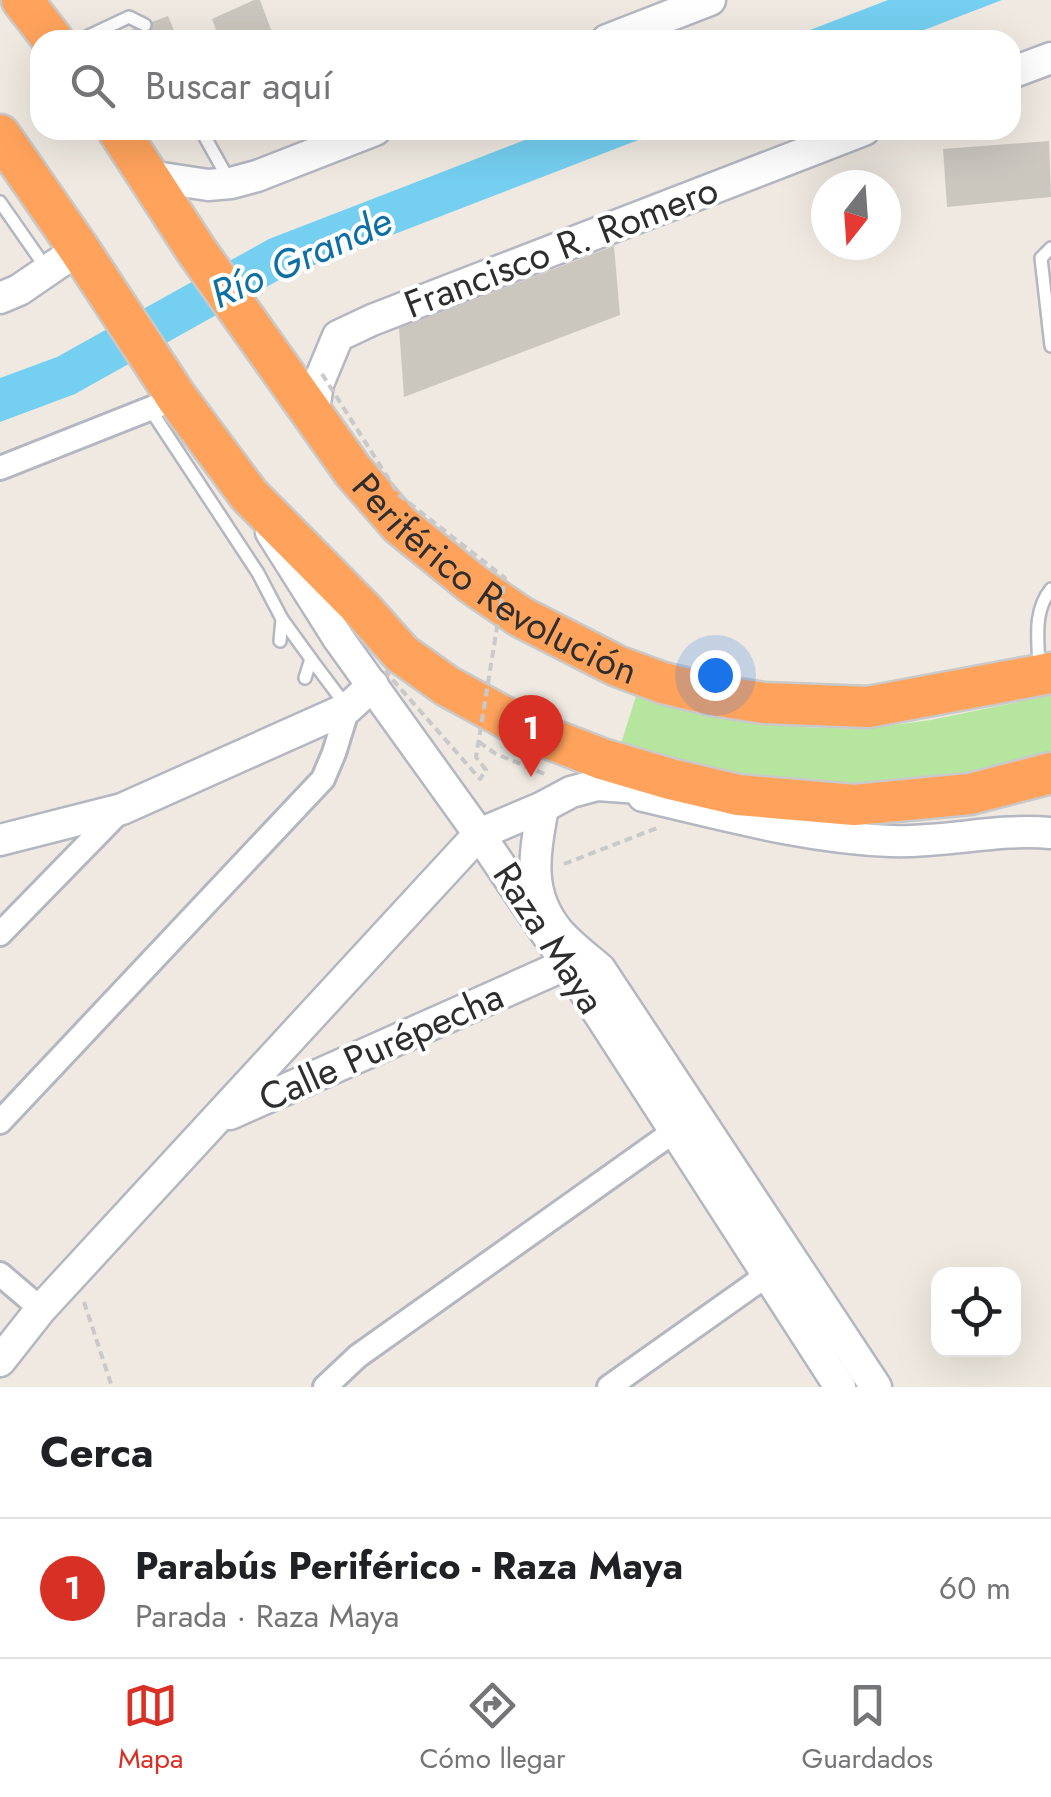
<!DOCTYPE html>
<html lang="es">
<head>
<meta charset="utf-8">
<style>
  :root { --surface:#fff; --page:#f2f2f2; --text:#202124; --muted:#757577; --line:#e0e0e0; --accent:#d93025 }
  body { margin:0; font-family:Jost,sans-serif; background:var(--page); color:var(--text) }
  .controls { position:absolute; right:30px; bottom:30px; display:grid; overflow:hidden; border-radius:20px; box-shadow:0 10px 40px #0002 }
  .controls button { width:90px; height:90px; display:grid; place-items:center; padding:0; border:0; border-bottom:2px solid var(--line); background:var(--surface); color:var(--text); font:50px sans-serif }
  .compass { position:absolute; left:811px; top:170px; width:90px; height:90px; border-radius:50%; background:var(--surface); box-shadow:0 10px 40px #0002; rotate:197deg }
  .you { position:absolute; left:715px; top:675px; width:35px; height:35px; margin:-25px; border:8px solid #fff; border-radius:50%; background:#1a73e8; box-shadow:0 0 0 15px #1a73e833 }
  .badge { display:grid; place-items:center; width:65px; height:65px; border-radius:50%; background:var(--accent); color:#fff; font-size:32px; font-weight:700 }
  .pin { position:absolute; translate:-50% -82px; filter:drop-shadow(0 2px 5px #0008) }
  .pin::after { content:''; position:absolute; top:52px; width:35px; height:30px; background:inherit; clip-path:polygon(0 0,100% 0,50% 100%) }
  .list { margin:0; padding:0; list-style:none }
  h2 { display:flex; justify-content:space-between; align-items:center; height:130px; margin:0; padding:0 40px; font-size:42px }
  h2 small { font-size:32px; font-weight:400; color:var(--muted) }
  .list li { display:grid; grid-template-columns:65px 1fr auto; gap:30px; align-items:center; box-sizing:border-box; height:140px; padding:0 40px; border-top:2px solid var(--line) }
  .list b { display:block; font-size:38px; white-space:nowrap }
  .list p { margin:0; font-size:32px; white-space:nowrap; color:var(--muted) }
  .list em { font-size:32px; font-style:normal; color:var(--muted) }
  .icon { flex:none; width:55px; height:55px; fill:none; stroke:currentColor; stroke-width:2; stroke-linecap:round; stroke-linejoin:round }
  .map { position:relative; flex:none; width:1051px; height:1387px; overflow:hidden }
  .search { position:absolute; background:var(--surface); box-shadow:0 10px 40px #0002; left:30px; right:30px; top:30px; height:110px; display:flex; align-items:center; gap:25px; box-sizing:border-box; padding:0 35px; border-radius:30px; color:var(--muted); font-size:38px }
  .sheet { height:270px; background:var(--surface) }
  nav { display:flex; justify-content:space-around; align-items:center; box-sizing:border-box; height:140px; border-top:2px solid var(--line); background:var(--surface); font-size:28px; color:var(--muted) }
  nav a { display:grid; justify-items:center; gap:5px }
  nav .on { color:var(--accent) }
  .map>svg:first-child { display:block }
  .green { fill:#b6e59e }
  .water { fill:#75cff0 }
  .building { fill:#cbc7bf }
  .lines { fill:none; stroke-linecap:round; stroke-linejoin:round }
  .lane-casing { stroke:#b4b7c1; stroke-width:16 }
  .street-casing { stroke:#b4b7c1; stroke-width:28 }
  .secondary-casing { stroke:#b4b7c1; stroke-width:35 }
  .highway-casing { stroke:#c9c9c9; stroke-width:45 }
  .path { stroke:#c9c9c9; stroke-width:4; stroke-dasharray:8 5; stroke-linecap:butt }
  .lane { stroke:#fff; stroke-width:11 }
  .street { stroke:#fff; stroke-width:22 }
  .secondary { stroke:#fff; stroke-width:30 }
  .highway { stroke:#ffa35c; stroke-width:40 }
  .path-bridge { stroke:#c9c9c9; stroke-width:4; stroke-dasharray:8 5; stroke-linecap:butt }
  .labels { text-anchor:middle; stroke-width:8; stroke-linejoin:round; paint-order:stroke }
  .street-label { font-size:38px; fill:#2e2e2e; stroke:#fff }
  .water-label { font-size:40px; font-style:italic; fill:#0d6fa3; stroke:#fff }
</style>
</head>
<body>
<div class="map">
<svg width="1051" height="1387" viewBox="0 0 1051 1387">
  <rect width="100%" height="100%" fill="#efe9e1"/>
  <path class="green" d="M638,690L716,714L801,727L863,729L931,720L1051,695V757C936,784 818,793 701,770C674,764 647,757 619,750Z"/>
  <g class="water">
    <polygon points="888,0 1002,0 898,40 784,40"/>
    <polygon points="551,130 664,130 286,276 75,394 0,422 0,378 57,357 269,239"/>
  </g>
  <g class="building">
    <polygon points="254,0 260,0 275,40 220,40 212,19"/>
    <polygon points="168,16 178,40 115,40 114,36"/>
    <polygon points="1049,141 1051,197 947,207 943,149"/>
    <polygon points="614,246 620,315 404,397 399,328"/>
  </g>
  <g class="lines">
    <g class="lane-casing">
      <g id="lane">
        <polyline points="80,40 129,17 145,25"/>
        <polyline points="201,130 229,180"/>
        <polyline points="0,202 46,268"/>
        <polyline points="1051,248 1041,258 1051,346"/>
        <polyline points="150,409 258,573 282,619 280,641"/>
        <polyline points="282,619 311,659 305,678"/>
        <polyline points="311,659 347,707"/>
        <path d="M1039,666C1038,640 1033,611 1051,589"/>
      </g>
    </g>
    <g class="street-casing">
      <g id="street">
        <polyline points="0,468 177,398"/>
        <polyline points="0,934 122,809"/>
        <polyline points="0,1122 323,779 334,753 348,708"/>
        <polyline points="0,1274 41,1309"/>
        <polyline points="325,1387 358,1356 673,1132"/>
        <polyline points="609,1387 777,1268"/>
      </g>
    </g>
    <g class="secondary-casing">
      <g id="secondary">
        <polyline points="607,40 710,0"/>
        <polyline points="1011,73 1051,58"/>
        <polyline points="149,176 208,185 231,183 257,176 375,130"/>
        <polyline points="0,298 19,290 79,249"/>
        <polyline points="313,416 318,384 338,336 372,320 864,130"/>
        <polyline points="271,532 338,638 479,834 567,964 840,1387"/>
        <path d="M643,796C725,815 807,838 891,841C945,843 998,828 1051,833"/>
        <path d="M543,807C535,853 526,892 558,931C570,945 586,957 600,969L876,1387"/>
        <polyline points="0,840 122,809 348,708 373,685"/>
        <polyline points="230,1114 567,964 587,967"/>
        <polyline points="0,1361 41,1309 479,834 543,807 571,792 597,785 668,790"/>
      </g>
    </g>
    <g class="highway-casing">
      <g id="highway">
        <polyline points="22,0 53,40"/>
        <path id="s1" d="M118,130L196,250L353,471L400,525L474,585L521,617L617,666L663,683L713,695L764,703L868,707L1051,673"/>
        <polyline points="0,135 79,249 177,398 249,495 362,609 402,654 447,686 530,731 602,759 670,779 738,795 854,805 970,794 1051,773"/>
      </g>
    </g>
    <g class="path">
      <polyline points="479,742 496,754 547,775"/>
      <polyline points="564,864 657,828"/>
      <polyline points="84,1302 112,1387"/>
    </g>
    <use href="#lane" class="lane"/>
    <use href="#street" class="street"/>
    <use href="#secondary" class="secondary"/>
    <use href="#highway" class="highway"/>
    <polyline class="path-bridge" points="322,374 399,495 505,578 476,757 486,770 480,779 385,671"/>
  </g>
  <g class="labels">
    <g class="street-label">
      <text transform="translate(561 247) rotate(-21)" y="13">Francisco R. Romero</text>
      <text dy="13" stroke="none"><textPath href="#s1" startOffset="595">Periférico Revolución</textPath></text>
      <text transform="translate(549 938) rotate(57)" y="13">Raza Maya</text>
      <text transform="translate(381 1047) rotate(-24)" y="13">Calle Purépecha</text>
    </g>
    <g class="water-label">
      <text transform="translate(301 257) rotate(-24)" y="14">Río Grande</text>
    </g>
  </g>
</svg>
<div class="controls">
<button><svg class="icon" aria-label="locate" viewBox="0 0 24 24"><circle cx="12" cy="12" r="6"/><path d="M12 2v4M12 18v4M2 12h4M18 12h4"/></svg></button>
</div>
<svg class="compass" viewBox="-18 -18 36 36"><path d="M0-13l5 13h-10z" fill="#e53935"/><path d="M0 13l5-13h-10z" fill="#757577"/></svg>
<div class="you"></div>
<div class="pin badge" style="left:531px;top:777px">1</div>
<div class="search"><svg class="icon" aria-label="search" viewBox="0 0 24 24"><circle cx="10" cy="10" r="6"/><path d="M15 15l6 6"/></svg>Buscar aquí</div>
</div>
<section class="sheet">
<h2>Cerca<small></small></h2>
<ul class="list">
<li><span class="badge">1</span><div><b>Parabús Periférico - Raza Maya</b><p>Parada · Raza Maya</p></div><em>60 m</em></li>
</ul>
</section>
<nav>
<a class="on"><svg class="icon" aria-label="map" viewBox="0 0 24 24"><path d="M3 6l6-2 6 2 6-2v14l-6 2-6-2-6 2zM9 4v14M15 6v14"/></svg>Mapa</a>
<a><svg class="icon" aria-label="directions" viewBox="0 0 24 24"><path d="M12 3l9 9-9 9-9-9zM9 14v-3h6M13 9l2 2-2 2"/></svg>Cómo llegar</a>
<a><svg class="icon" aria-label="saved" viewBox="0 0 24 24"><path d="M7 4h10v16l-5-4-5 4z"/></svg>Guardados</a>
</nav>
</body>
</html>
